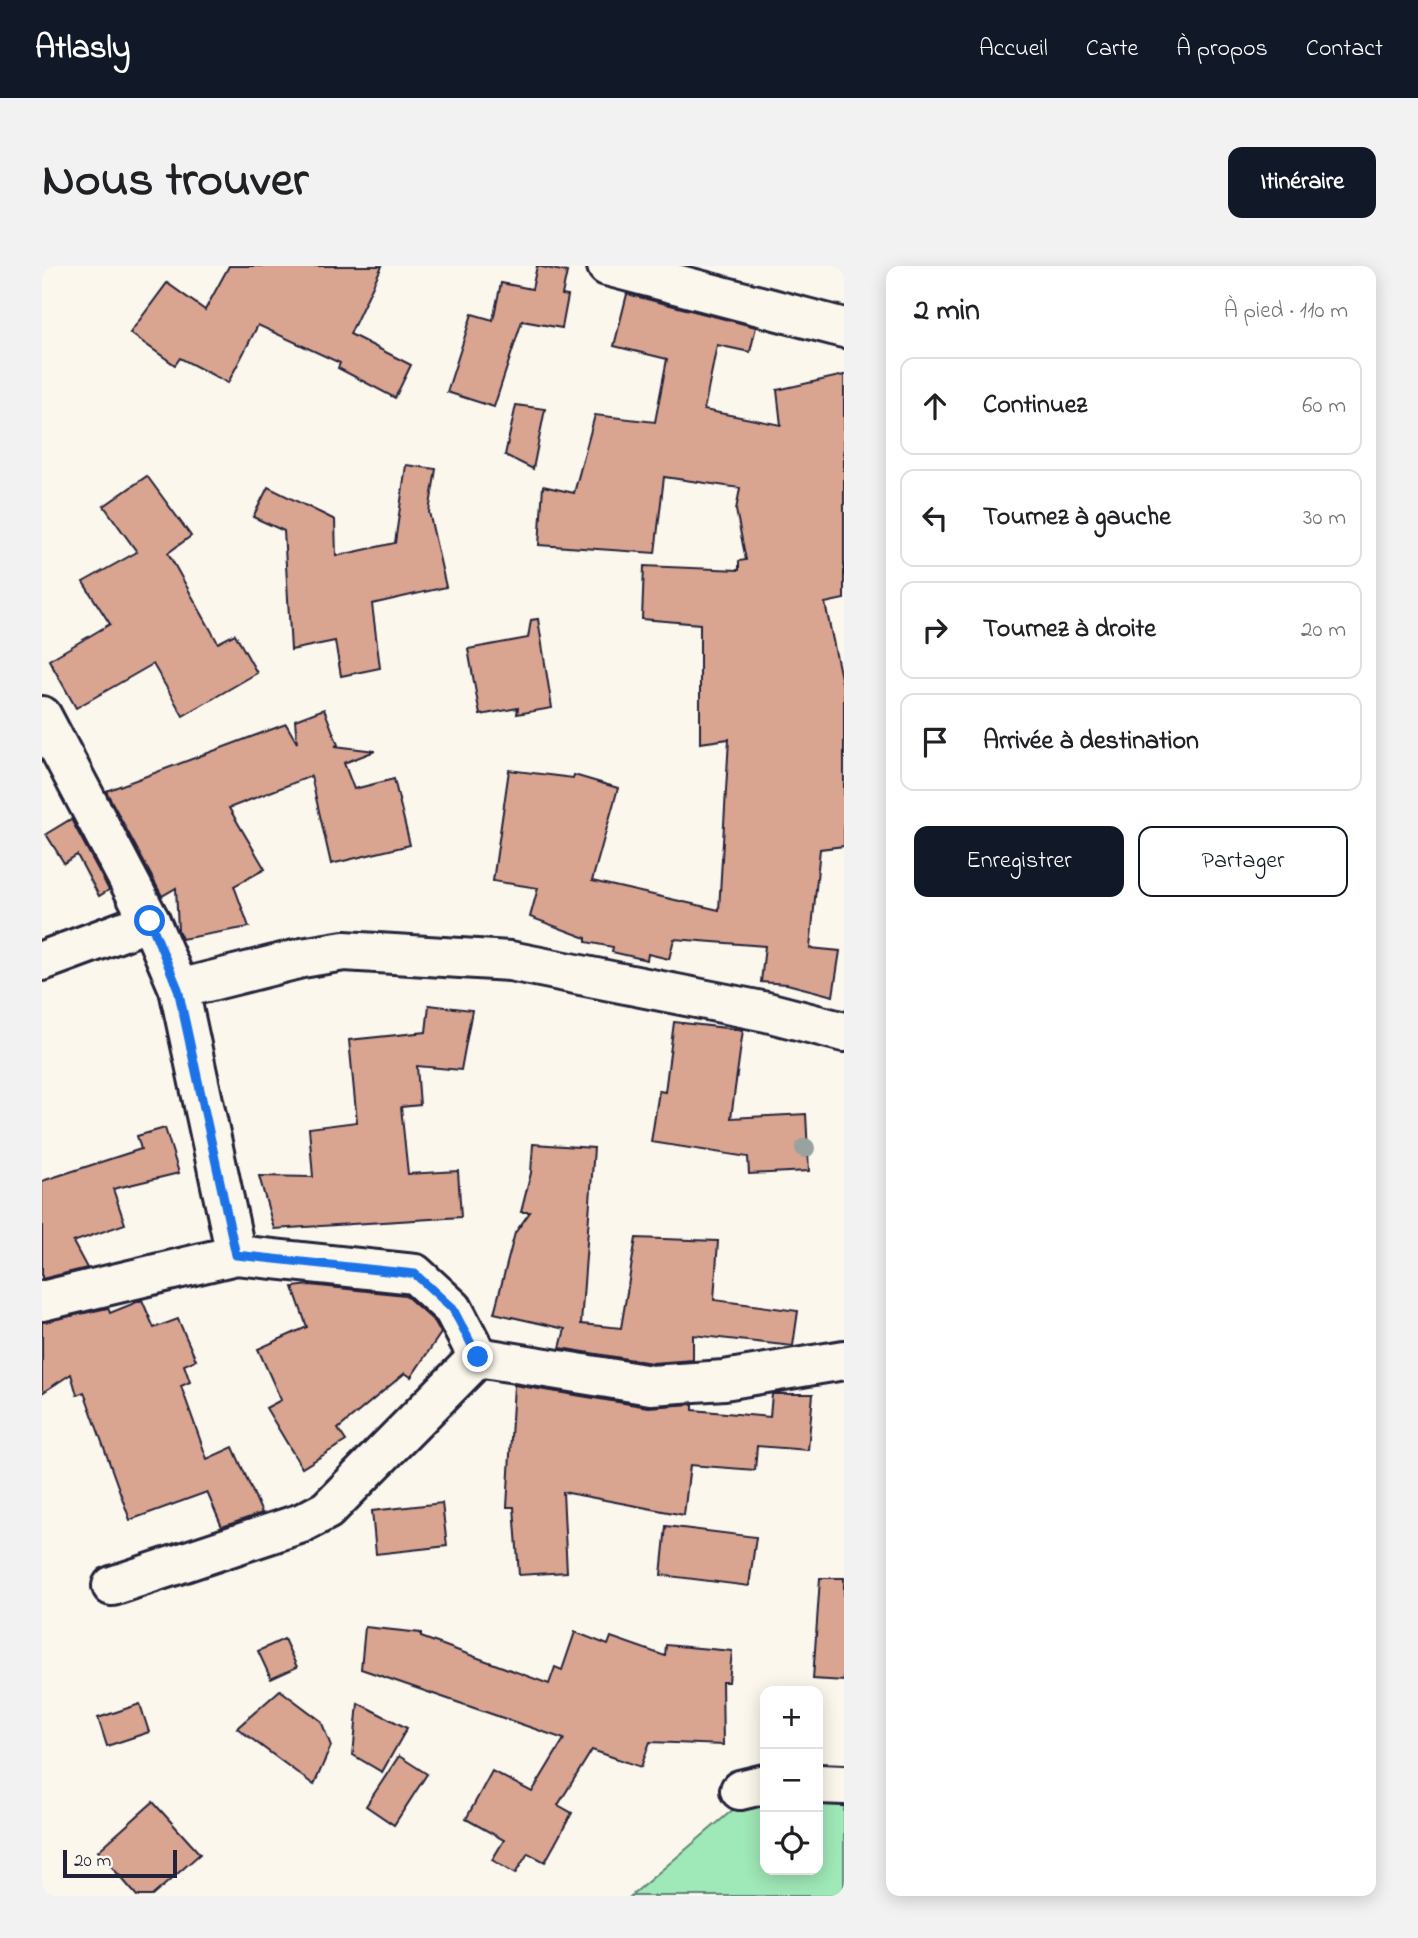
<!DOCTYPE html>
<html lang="fr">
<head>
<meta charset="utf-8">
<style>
  :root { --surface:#fff; --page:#f2f2f2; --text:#202124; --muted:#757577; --line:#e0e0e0; --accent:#111827 }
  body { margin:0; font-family:"Indie Flower",sans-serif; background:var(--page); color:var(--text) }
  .controls { position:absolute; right:21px; bottom:21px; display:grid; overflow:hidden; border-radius:14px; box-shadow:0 4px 18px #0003 }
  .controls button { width:63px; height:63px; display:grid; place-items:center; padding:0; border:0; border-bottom:2px solid var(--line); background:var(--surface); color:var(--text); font:35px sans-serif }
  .scale { position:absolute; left:21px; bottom:18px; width:114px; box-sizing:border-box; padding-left:7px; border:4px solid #22223b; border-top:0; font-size:19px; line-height:24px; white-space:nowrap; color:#22223b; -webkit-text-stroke:5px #fbf7ec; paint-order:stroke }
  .stop { position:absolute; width:21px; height:21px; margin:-16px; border:5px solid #1a73e8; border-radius:50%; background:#fff }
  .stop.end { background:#1a73e8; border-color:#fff; box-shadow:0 2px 7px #0008 }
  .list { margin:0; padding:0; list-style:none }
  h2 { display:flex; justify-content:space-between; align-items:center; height:91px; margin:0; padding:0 28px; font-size:30px }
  h2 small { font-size:23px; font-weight:400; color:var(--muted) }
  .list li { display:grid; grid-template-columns:46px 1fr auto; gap:21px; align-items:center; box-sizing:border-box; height:98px; margin:0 14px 14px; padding:0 14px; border:2px solid var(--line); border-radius:14px }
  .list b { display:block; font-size:26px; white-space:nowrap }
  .list em { font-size:23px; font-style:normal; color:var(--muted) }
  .actions { display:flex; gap:14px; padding:21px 28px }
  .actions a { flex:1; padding:16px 0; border:2px solid var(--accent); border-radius:14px; text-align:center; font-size:24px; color:var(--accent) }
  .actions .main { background:var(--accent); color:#fff }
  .icon { flex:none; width:38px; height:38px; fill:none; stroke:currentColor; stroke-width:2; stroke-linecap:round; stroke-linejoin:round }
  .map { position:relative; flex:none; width:802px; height:1630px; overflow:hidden; border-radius:14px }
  header { display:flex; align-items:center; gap:42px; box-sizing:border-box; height:98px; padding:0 35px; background:var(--accent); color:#fff }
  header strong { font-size:33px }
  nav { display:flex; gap:38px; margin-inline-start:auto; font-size:24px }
  .intro { display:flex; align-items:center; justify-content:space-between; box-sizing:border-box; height:168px; padding:0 42px }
  h1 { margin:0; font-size:49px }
  .button { padding:18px 32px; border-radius:14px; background:var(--accent); color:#fff; font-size:24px; font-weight:700 }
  main { display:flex; gap:42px; padding:0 42px }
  aside { flex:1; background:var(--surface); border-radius:14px; box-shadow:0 4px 18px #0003 }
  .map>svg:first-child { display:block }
  .green { fill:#9fe8b7; stroke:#608579; stroke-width:2 }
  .building { fill:#d9a490; stroke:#22223b; stroke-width:2 }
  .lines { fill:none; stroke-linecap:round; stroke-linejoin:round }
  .minor-casing { stroke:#22223b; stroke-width:44 }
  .secondary-casing { stroke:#22223b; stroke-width:44 }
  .minor { stroke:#fbf7ec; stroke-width:38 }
  .secondary { stroke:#fbf7ec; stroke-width:38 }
  .tree { fill:#99a29f }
  .route { stroke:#1a73e8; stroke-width:9 }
</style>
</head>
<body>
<header>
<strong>Atlasly</strong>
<nav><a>Accueil</a><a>Carte</a><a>À propos</a><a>Contact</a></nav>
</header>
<div class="intro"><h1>Nous trouver</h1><a class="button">Itinéraire</a></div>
<main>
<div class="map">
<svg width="802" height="1630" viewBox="0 0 802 1630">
  <rect width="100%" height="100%" fill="#fbf7ec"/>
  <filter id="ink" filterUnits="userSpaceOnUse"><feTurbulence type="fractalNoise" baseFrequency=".0143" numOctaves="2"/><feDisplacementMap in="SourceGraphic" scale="14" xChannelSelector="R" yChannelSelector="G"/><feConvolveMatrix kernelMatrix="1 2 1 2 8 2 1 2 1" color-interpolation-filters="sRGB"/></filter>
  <g filter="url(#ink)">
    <polygon class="green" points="776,1517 802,1518 802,1630 589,1630 694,1541 723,1527 723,1604 776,1604"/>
    <g class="building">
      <polygon points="187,0 340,0 308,68 369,99 353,132 296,102 298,97 216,59 186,117 138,92 133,99 88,67 125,17 163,44"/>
      <polygon points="495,0 525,6 520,29 526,30 520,62 480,55 452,141 405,126 430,48 451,54 459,17 490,23"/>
      <polygon points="585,28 714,61 708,86 675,79 662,144 739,159 735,124 802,109 802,333 783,337 802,426 802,580 778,583 768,682 798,685 791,730 745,718 719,716 723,680 632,673 627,693 606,688 605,694 570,686 571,681 544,676 544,672 488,651 496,622 451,615 467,504 531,512 532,509 576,522 550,615 677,644 687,473 658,477 658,358 600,353 602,300 697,304 697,295 704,294 694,244 698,222 622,211 613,287 497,279 501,220 532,227 553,149 613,156 625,93 572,80"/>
      <polygon points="474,139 503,143 491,203 463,189"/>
      <polygon points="364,199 394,203 387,246 404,321 330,338 338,402 299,410 293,375 249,384 242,265 211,251 226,221 293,254 294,290 353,277"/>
      <polygon points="105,210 149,270 126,287 176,377 193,368 215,407 141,450 111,398 34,442 7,394 68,358 41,316 95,286 62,240"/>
      <polygon points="496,353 510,442 475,448 476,442 438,449 426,383 486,372 489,354"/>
      <polygon points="282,443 296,479 293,480 333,485 302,497 312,523 352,513 368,579 289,598 269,510 187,542 223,603 192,620 207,661 140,673 136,664 134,622 120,630 64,525 244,458 255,477 253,454"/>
      <polygon points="29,553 67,624 57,630 35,589 22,597 4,568"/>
      <polygon points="387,739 430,744 419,804 375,800 378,839 359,841 366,908 416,905 419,951 232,963 217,910 271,911 267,862 315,856 307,774 384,766"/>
      <polygon points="632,756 701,764 689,852 764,848 767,905 707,908 706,891 609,876 617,825 623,826"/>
      <polygon points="123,862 137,907 71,923 83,958 31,976 45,1002 0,1013 0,915 99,883 95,870"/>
      <polygon points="491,878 552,882 539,1058 579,1062 594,972 676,975 672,1034 756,1045 751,1080 651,1069 651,1094 610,1097 518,1082 523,1063 452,1047 473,967 488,946 479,946 489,907"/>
      <polygon points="268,1019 363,1029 393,1056 399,1067 369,1111 363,1107 296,1163 304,1175 260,1202 224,1142 239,1134 216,1083 265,1061 251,1021"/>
      <polygon points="100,1034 112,1062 136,1053 154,1094 142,1099 148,1116 139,1120 165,1193 191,1181 220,1247 180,1261 165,1226 88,1254 42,1126 35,1129 29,1108 0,1127 0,1056 66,1042 68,1047"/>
      <polygon points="472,1119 606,1141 651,1138 651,1144 728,1151 730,1128 771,1128 766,1184 715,1180 713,1204 648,1199 642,1249 521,1226 525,1306 477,1309 472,1241 465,1241"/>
      <polygon points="400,1237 405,1280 334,1288 330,1245"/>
      <polygon points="624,1260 714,1271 707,1320 619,1309"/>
      <polygon points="778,1312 802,1312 802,1415 771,1413"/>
      <polygon points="323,1361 379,1367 379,1371 507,1418 513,1401 520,1404 533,1366 566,1379 569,1371 623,1390 624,1379 690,1385 687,1416 680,1416 681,1479 608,1476 599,1501 550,1484 516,1539 530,1547 503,1596 486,1587 473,1608 450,1594 462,1574 424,1553 450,1505 490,1526 522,1473 319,1403"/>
      <polygon points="242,1373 255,1401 229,1413 216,1385"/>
      <polygon points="238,1424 279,1455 289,1480 272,1519 195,1462"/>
      <polygon points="316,1437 365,1462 340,1506 311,1489"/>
      <polygon points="98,1438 107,1466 65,1480 56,1452"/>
      <polygon points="357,1490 385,1508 352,1559 324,1540"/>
      <polygon points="111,1536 158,1588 110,1630 95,1630 56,1585"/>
    </g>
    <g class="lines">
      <g class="minor-casing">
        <g id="minor">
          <polyline points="0,450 108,655 137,723 194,989"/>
          <polyline points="0,695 108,655"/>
          <polyline points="137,723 260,692 302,685 468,695 725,746 802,766"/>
          <polyline points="0,1035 194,989 373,1008 411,1043 436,1091"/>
          <polyline points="70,1320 260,1257 285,1244 436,1091 609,1119 682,1114 802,1094"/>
          <polyline points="776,1518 802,1519"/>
          <polyline points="698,1524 723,1518"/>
        </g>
      </g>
      <g class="secondary-casing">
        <polyline id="secondary" points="565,0 802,62"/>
      </g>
      <use href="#minor" class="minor"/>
      <use href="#secondary" class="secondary"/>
    </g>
    <circle class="tree" cx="763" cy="882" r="10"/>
  </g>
  <g class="lines" filter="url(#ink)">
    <polyline class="route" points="108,655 136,723 194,989 373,1008 411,1043 436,1091"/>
  </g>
</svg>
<div class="controls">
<button>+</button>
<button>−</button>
<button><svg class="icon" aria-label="locate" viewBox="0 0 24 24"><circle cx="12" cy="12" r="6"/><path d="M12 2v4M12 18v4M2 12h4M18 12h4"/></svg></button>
</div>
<div class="scale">20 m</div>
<div class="stop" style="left:108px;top:655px"></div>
<div class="stop end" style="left:436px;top:1091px"></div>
</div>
<aside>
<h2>2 min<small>À pied · 110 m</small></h2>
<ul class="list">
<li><svg class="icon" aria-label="ahead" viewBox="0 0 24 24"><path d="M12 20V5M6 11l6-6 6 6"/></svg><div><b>Continuez</b></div><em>60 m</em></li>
<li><svg class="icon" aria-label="left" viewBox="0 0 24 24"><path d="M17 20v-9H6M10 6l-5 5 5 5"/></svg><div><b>Tournez à gauche</b></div><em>30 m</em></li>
<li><svg class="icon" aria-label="right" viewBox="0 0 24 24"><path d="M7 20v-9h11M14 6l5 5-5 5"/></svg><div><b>Tournez à droite</b></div><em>20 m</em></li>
<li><svg class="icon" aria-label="arrive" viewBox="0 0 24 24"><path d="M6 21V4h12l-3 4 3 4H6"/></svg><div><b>Arrivée à destination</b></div></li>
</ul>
<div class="actions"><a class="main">Enregistrer</a><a>Partager</a></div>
</aside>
</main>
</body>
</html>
